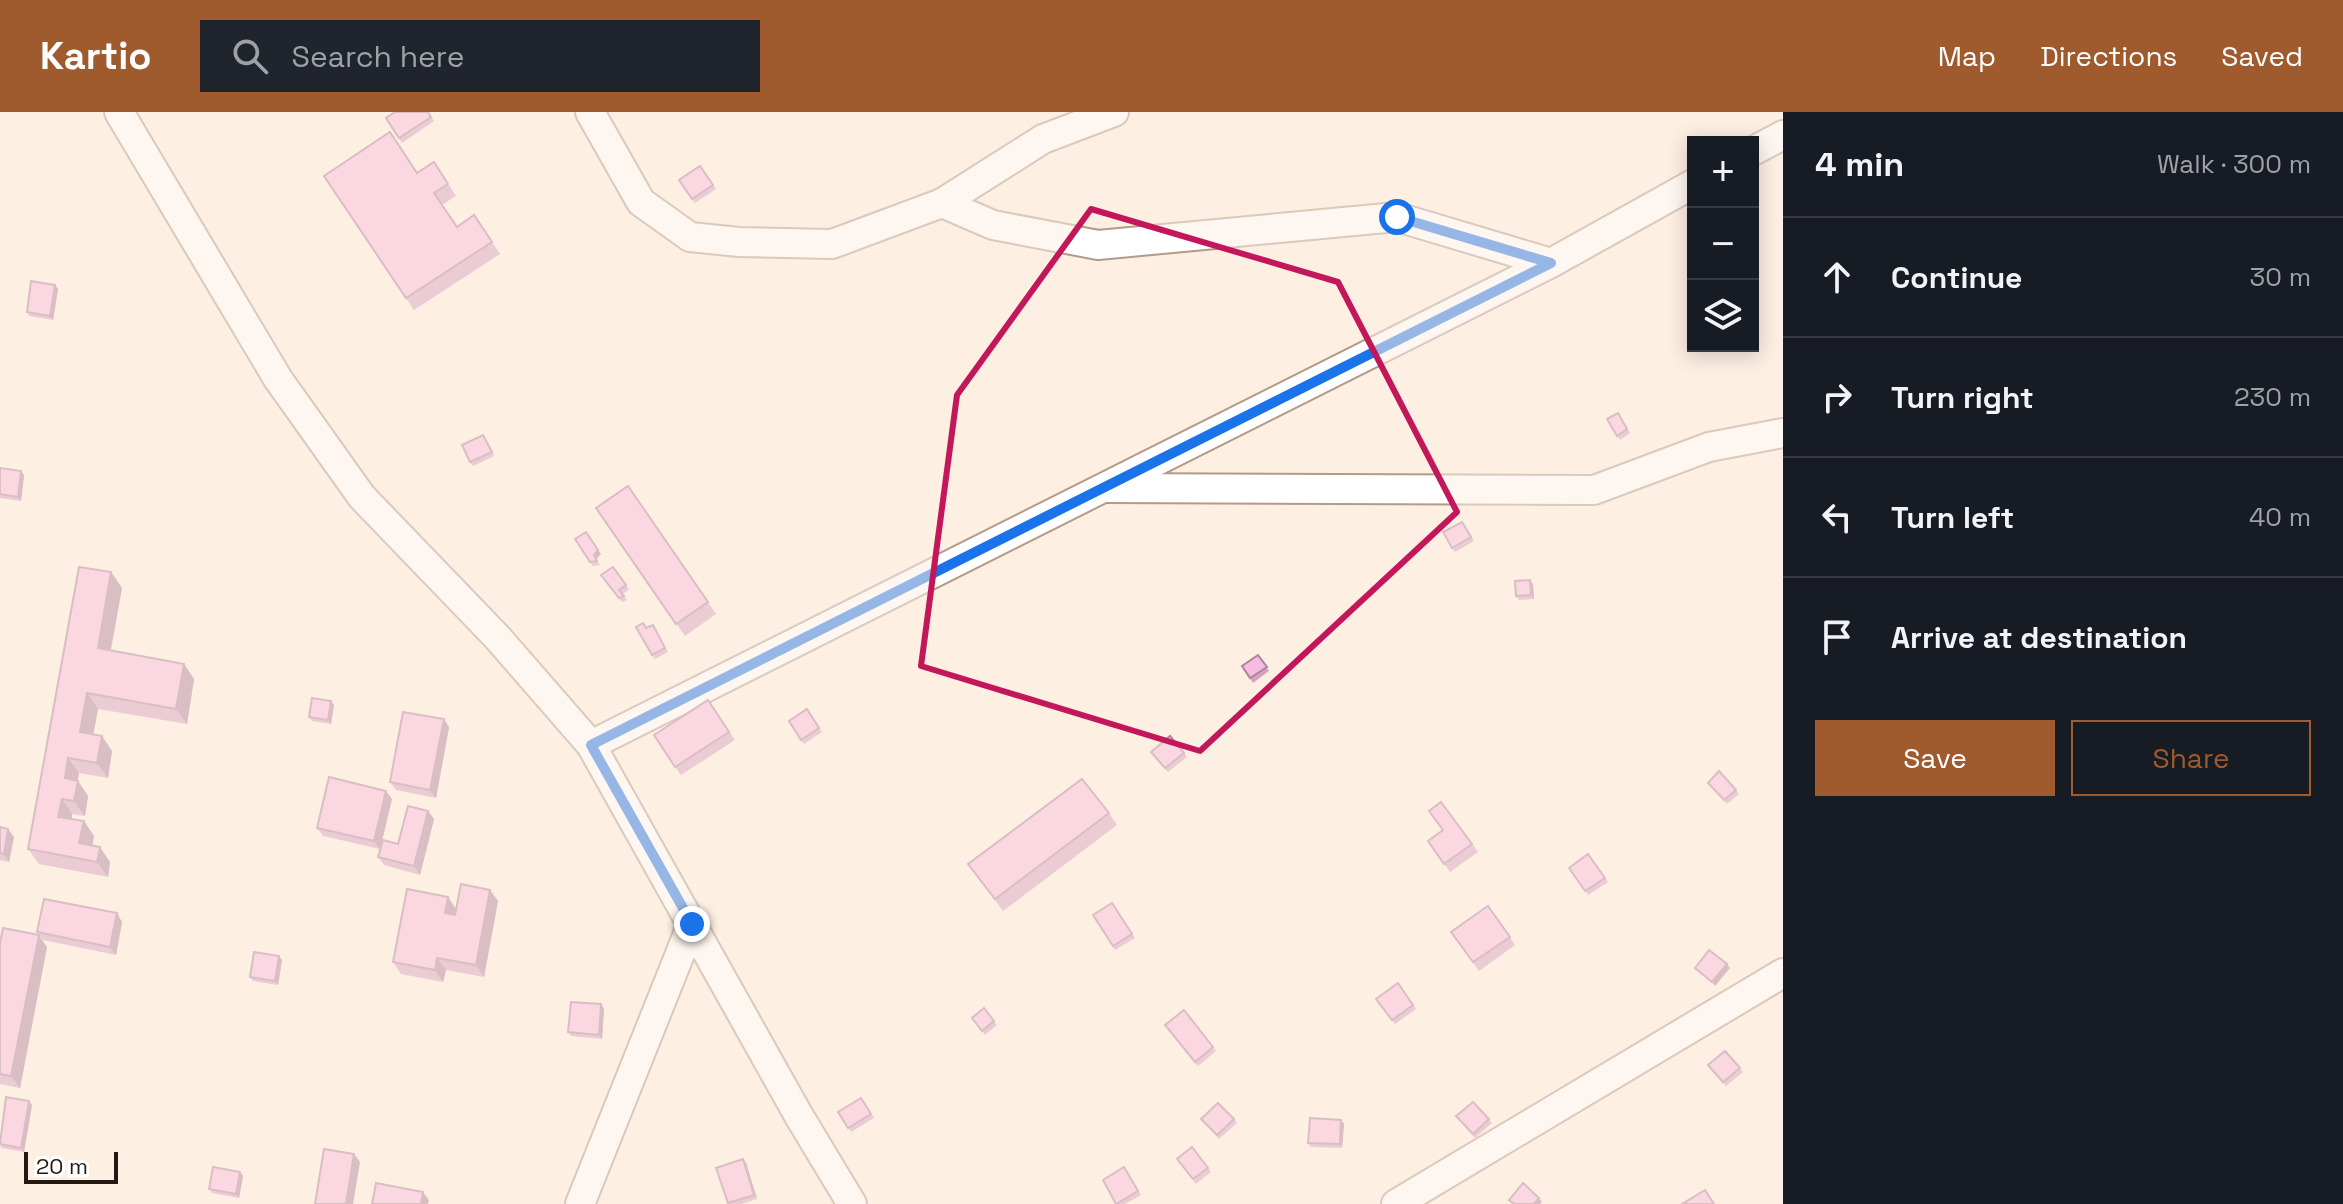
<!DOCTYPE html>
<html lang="en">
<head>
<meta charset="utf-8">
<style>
  :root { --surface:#171b24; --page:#20242c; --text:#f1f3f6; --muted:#9ea1a6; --line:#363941; --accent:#9f5a2d }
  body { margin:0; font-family:"Space Grotesk",sans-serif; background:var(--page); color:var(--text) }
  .controls { position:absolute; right:24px; top:24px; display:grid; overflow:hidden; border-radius:0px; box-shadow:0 4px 20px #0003 }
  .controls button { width:72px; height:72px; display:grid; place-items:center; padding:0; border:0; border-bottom:2px solid var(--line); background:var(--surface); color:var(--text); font:40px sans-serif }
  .scale { position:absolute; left:24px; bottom:20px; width:94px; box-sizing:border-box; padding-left:8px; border:4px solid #221912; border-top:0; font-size:22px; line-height:28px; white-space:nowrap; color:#221912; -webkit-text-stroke:6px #fff; paint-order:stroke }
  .stop { position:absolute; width:24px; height:24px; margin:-18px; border:6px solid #1a73e8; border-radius:50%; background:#fff }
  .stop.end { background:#1a73e8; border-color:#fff; box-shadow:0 2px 8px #0008 }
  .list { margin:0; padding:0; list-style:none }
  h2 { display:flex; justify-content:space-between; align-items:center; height:104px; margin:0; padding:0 32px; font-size:34px }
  h2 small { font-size:26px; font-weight:400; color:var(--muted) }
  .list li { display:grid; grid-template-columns:52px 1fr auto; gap:24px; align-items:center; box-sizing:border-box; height:120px; padding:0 32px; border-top:2px solid var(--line) }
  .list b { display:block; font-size:30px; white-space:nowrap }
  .list em { font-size:26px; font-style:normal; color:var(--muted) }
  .actions { display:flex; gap:16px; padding:24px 32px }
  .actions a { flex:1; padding:18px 0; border:2px solid var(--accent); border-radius:0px; text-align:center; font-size:28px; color:var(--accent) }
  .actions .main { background:var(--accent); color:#fff }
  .icon { flex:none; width:44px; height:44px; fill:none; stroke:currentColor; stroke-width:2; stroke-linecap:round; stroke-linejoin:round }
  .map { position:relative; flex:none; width:1783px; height:1092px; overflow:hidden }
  header { display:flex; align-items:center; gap:48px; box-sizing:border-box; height:112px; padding:0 40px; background:var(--accent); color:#fff }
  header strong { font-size:38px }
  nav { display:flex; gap:44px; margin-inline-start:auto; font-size:28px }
  .search { width:560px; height:72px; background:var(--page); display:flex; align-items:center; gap:20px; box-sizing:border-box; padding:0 28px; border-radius:0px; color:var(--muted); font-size:30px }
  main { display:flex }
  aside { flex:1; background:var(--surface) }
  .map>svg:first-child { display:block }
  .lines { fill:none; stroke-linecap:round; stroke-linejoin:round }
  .minor-casing { stroke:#b39b88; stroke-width:32 }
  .minor { stroke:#fff; stroke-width:28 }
  .wall { fill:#d5a1c1 }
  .shaded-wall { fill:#ae839d }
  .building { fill:#f8bbe0; stroke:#ae839d; stroke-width:2 }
  .route { stroke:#1a73e8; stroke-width:10 }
  .marked { fill:none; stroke:#c2185b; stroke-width:6; stroke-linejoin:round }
</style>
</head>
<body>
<header>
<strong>Kartio</strong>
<div class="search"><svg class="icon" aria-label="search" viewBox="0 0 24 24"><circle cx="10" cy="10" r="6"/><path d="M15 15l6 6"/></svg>Search here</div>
<nav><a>Map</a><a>Directions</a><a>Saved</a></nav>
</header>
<main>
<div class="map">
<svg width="1783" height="1092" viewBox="0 0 1783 1092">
  <rect width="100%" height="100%" fill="#feefe3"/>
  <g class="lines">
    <g class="minor-casing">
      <g id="minor">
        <polyline points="119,0 278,267 362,385 497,525 591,633 799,1004 852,1092"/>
        <polyline points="590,0 641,90 690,125 739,130 832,132 942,91 993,113 1098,133 1397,105 1551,151"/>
        <polyline points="1753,39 1783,23"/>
        <polyline points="942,91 1043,27 1114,0"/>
        <polyline points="1106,376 1594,378 1709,335 1783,321"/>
        <polyline points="591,633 1551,151 1693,72"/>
        <polyline points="580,1092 692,812"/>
        <polyline points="1396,1092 1783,861"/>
      </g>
    </g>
    <use href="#minor" class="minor"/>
  </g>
  <g class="wall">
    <polygon points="428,0 434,9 402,31 386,6"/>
    <polygon points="434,50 456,84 442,93 457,115 474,103 500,142 414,198 324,64 417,61"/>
    <polygon points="700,54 716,77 695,91 679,68"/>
    <polygon points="55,173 58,177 53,208 29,204 27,200"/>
    <polygon points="1618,301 1630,321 1620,328 1607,307"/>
    <polygon points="486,327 494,344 473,354 470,350"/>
    <polygon points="0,356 24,363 21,389 0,386"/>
    <polygon points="628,374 716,502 685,524 596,396"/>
    <polygon points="1465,414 1474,429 1455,440 1452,436"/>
    <polygon points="586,420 601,442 596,447 600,453 593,454 575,427"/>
    <polygon points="613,455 629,477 623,482 627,488 622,490 601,463"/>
    <polygon points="111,460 122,476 111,538 184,552 194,567 187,612 98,597 93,622 102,624 112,639 108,666 79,661 78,669 88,684 85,704 72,702 72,707 94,724 92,734 110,750 108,765 39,752 28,737"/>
    <polygon points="1533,472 1534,487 1519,488 1516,484"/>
    <polygon points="653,513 668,540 655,547 652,543 646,516"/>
    <polygon points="1258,543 1269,559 1253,571 1242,554"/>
    <polygon points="708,588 735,628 681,663 654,623"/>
    <polygon points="334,593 331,612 312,609 309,605"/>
    <polygon points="807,597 822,620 804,632 789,609"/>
    <polygon points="449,615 436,686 396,678 390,670"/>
    <polygon points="1170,624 1187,645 1168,660 1151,640"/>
    <polygon points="1708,671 1736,678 1739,682 1727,692"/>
    <polygon points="392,687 380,737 323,724 317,716"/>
    <polygon points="1441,690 1478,740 1450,760 1428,729 1443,718"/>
    <polygon points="428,699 434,707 420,763 384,753 378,745 398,732"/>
    <polygon points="1109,701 1117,713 1003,799 968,752"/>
    <polygon points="0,715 14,725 9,750 0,748"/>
    <polygon points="1588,742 1608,770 1588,783 1569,756"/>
    <polygon points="448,785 456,797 498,789 484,865 446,858 443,870 401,862 393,850"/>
    <polygon points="1112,791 1135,826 1115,838 1093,803"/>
    <polygon points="1488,794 1515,833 1479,859 1451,820"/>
    <polygon points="122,810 116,843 43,828 37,820"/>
    <polygon points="0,831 47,835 20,976 0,972"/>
    <polygon points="282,848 278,873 253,869 250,865"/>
    <polygon points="1398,871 1416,897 1395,912 1376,887"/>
    <polygon points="601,892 604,897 602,927 571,924 568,920"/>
    <polygon points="984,896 997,913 985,923 972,906"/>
    <polygon points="1184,898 1216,939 1198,954 1165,913"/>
    <polygon points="1725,939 1743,960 1726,974 1711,957"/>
    <polygon points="861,986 874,1006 851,1020 838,1000"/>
    <polygon points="32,993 24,1040 2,1036 0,1033 0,1025"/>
    <polygon points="1456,1004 1489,1007 1492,1011 1475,1026"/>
    <polygon points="1201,1007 1234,1007 1237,1011 1219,1027"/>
    <polygon points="1341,1008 1344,1012 1342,1036 1311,1035 1308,1031"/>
    <polygon points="1192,1035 1211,1060 1196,1072 1177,1047"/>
    <polygon points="746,1051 757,1087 741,1092 728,1092 716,1056"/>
    <polygon points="1124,1055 1141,1083 1125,1092 1116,1092"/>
    <polygon points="240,1060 243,1064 239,1086 212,1081 209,1077"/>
  </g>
  <g class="shaded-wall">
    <polygon points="55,173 58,177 53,208 50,204"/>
    <polygon points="21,359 24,363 21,389 18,385"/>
    <polygon points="598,438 601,442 596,447 594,443"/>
    <polygon points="111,460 122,476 108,551 98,536"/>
    <polygon points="1530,468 1533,472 1534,487 1531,483"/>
    <polygon points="184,552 194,567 187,612 176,597"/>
    <polygon points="87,581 98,597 91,635 80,620"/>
    <polygon points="331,589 334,593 331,612 328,608"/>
    <polygon points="444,607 449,615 436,686 430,678"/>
    <polygon points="102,624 112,639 108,666 97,651"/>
    <polygon points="68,646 79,661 75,681 65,666"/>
    <polygon points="78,669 88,684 85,704 74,689"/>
    <polygon points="386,679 392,687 380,737 374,729"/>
    <polygon points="62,687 72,702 69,720 58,705"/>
    <polygon points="428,699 434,707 420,763 414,754"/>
    <polygon points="84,709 94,724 90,747 79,731"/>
    <polygon points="8,717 14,725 9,750 4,742"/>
    <polygon points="100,735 110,750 108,765 97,750"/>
    <polygon points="490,778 498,789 484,865 476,853"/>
    <polygon points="448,785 456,797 454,813 445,801"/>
    <polygon points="117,801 122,810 116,843 110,835"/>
    <polygon points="39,823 47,835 20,976 11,964"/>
    <polygon points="279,844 282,848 278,873 275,869"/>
    <polygon points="437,846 446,858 443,870 435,858"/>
    <polygon points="1727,852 1730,856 1715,874 1712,870"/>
    <polygon points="601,892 604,897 602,927 599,923"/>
    <polygon points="29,989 32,993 24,1040 21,1036"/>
    <polygon points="1341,1008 1344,1012 1342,1036 1340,1032"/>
    <polygon points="354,1042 360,1050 353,1092 346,1092"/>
    <polygon points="743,1047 746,1051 757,1087 754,1083"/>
    <polygon points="240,1060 243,1064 239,1086 236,1082"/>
    <polygon points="423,1080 429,1088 428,1092 421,1092"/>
    <polygon points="1539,1086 1542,1090 1540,1092 1534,1092"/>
  </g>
  <g class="building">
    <polygon points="395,0 428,0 431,5 399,26 386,6"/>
    <polygon points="390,20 417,61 434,50 448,72 434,81 457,115 474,103 492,130 406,186 324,64"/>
    <polygon points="700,54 713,73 692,87 679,68"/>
    <polygon points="31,169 55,173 50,204 27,200"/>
    <polygon points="1618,301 1627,317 1617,324 1607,307"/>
    <polygon points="483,323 492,340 470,350 462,333"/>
    <polygon points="0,356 21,359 18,385 0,382"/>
    <polygon points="628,374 708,490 676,512 596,396"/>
    <polygon points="1462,410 1471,425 1452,436 1443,420"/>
    <polygon points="586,420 598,438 594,443 597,449 590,450 575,427"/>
    <polygon points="79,455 111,460 98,536 184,552 176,597 87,581 80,620 102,624 97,651 68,646 65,666 78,669 74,689 62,687 58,705 84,709 79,731 100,735 97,750 28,737"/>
    <polygon points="613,455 626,473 619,478 624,484 619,486 601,463"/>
    <polygon points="1530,468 1531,483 1516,484 1515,469"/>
    <polygon points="643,511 646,516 653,513 665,536 652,543 636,515"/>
    <polygon points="1258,543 1267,555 1250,566 1242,554"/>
    <polygon points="312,586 331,589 328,608 309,605"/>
    <polygon points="708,588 729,620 675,655 654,623"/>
    <polygon points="807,597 819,616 801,628 789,609"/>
    <polygon points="403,600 444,607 430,678 390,670"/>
    <polygon points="1170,624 1184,641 1165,656 1151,640"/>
    <polygon points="1719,659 1736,678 1724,688 1708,671"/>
    <polygon points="329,665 386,679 374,729 317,716"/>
    <polygon points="1082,667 1109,701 995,787 968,752"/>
    <polygon points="1441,690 1472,732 1444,752 1428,729 1443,718 1429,699"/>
    <polygon points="408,694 428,699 414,754 378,745 383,728 398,732"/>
    <polygon points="0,715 8,717 4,742 0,741"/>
    <polygon points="1588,742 1605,766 1585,779 1569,756"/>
    <polygon points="461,772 490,778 476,853 437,846 435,858 393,850 407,777 448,785 445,801 455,803"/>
    <polygon points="44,787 117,801 110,835 37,820"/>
    <polygon points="1112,791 1132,822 1113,834 1093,803"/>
    <polygon points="1488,794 1510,825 1473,850 1451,820"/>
    <polygon points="3,816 39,823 11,964 0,962 0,831"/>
    <polygon points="1709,838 1727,852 1712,870 1695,856"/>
    <polygon points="254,840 279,844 275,869 250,865"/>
    <polygon points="1398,871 1413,893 1392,908 1376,887"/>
    <polygon points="571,890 601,892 599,923 568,920"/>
    <polygon points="984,896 994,909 982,919 972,906"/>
    <polygon points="1184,898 1213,935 1195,950 1165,913"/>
    <polygon points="1725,939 1740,956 1723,970 1708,953"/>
    <polygon points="6,985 29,989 21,1036 0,1032"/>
    <polygon points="861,986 871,1002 848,1016 838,1000"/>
    <polygon points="1473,990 1489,1007 1473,1022 1456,1004"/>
    <polygon points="1218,991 1234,1007 1217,1023 1201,1007"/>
    <polygon points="1310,1006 1341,1008 1340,1032 1308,1031"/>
    <polygon points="1192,1035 1208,1056 1193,1067 1177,1047"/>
    <polygon points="324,1037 354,1042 346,1092 315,1092"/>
    <polygon points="743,1047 754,1083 728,1091 716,1056"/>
    <polygon points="213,1055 240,1060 236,1082 209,1077"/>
    <polygon points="1124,1055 1138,1079 1116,1092 1103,1068"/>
    <polygon points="376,1071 423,1080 421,1092 372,1092"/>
    <polygon points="1523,1071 1539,1086 1534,1092 1514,1092 1509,1088"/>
    <polygon points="1705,1078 1714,1092 1682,1092"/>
  </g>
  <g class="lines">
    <polyline class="route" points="692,812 591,633 1551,151 1397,105"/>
  </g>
  <path d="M0 0H1783V1092H0ZM1091,97L1338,170L1457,400L1200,639L921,554L957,283Z" fill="#feefe3" fill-opacity=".55" fill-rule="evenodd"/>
  <path class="marked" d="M1091,97L1338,170L1457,400L1200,639L921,554L957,283Z"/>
</svg>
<div class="controls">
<button>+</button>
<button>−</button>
<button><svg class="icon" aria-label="layers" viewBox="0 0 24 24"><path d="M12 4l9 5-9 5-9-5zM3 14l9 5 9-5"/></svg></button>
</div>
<div class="scale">20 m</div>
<div class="stop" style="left:1397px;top:105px"></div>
<div class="stop end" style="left:692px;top:812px"></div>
</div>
<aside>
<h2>4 min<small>Walk · 300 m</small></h2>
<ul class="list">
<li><svg class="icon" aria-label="ahead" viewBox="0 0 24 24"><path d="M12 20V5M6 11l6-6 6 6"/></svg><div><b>Continue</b></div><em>30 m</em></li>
<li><svg class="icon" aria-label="right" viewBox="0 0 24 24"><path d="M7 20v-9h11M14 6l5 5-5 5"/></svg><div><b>Turn right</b></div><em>230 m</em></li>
<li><svg class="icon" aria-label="left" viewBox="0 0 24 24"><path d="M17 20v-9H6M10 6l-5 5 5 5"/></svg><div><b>Turn left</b></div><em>40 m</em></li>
<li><svg class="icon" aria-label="arrive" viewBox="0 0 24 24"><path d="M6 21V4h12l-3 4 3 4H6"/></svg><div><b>Arrive at destination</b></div></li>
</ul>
<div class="actions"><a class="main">Save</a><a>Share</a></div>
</aside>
</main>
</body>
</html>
